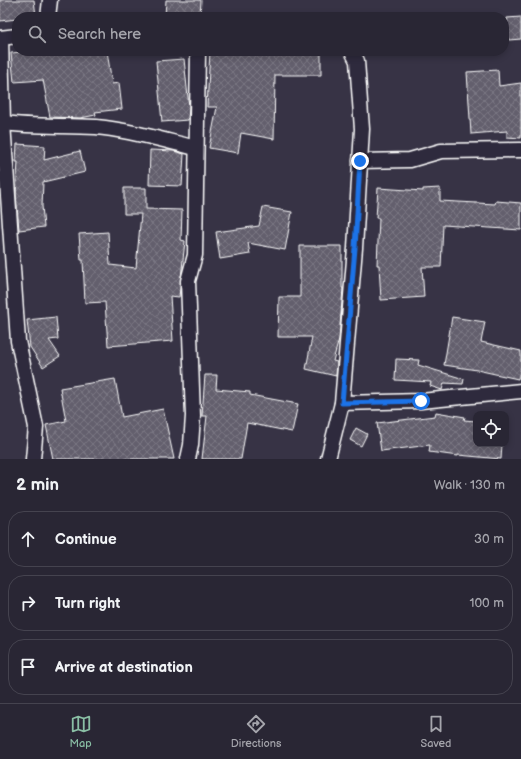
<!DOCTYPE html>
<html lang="en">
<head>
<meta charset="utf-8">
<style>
  :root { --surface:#292634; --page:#353240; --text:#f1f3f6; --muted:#a5a5ac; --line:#45434f; --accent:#8abfa5 }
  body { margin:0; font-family:"Balsamiq Sans",sans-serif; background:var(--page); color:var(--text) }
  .controls { position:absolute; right:12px; bottom:12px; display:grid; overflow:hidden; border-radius:8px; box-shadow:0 2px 6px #0003 }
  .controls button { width:36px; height:36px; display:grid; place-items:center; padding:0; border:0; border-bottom:1px solid var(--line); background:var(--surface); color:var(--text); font:20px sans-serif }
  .stop { position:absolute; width:12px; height:12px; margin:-9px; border:3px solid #1a73e8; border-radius:50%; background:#fff }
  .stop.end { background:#1a73e8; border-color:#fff; box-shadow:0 1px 4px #0008 }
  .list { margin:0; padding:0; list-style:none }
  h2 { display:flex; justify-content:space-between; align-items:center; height:52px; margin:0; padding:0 16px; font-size:17px }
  h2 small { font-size:13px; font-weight:400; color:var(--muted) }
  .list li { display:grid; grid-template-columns:26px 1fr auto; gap:12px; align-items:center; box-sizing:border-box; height:56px; margin:0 8px 8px; padding:0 8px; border:1px solid var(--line); border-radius:16px }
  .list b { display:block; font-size:15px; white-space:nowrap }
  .list em { font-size:13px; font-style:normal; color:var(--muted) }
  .icon { flex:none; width:22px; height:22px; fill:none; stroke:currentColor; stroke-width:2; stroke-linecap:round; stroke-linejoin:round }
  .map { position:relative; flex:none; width:521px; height:459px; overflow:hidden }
  .search { position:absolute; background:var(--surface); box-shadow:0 2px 6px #0003; left:12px; right:12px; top:12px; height:44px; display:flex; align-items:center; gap:10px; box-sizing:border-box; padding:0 14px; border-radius:16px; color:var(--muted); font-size:15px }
  .sheet { height:244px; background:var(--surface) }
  nav { display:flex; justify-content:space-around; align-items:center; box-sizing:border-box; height:56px; border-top:1px solid var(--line); background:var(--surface); font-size:11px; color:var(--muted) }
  nav a { display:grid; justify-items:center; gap:2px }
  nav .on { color:var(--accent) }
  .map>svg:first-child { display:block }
  .building { fill:url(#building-cross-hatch); stroke:#fff }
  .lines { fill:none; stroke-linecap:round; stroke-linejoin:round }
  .street-casing { stroke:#fff; stroke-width:17 }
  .street { stroke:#2f2a3d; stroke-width:14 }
  .route { stroke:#1a73e8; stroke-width:5 }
</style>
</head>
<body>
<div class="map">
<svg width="521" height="459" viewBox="0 0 521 459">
  <defs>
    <pattern id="building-cross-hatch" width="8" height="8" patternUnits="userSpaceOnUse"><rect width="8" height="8" fill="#635f6d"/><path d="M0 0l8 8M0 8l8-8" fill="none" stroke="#7a7783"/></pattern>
  </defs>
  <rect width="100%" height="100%" fill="#373345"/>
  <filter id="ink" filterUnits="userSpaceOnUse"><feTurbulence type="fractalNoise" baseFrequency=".025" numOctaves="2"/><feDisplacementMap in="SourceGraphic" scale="8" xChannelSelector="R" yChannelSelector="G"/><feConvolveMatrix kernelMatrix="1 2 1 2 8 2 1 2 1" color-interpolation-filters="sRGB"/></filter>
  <g filter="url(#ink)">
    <g class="building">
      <polygon points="0,0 34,0 36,16 17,17 17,19 0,21"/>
      <polygon points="166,0 201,0 200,17 165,16"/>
      <polygon points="521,17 521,39 509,40 507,18"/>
      <polygon points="33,51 47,51 47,55 107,51 112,84 119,83 122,109 95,112 96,115 80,118 50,117 43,80 14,82 11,53"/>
      <polygon points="210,51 321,51 321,75 275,75 274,139 241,133 238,153 209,148 217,107 207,107"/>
      <polygon points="184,59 189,107 188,120 162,122 156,61"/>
      <polygon points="498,70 499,86 521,83 521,138 507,137 507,131 471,134 467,72"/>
      <polygon points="17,144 45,146 44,160 80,151 85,172 43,182 42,206 44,227 19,230 16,194 18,162 16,162"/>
      <polygon points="150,150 174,151 184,154 182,186 149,185"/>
      <polygon points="124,188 146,188 146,209 182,210 181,240 185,241 179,297 170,296 173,341 108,346 105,302 85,303 83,260 81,260 79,234 108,232 110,265 136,268 141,214 124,214"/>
      <polygon points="378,188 423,191 423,189 440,188 440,201 495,204 496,201 521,203 521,230 443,225 441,267 422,267 424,297 381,300 379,265 377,265 379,218 376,218"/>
      <polygon points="263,207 292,212 285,250 248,243 250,254 220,259 216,232 259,226"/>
      <polygon points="300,246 342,246 342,288 343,288 339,339 333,361 337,362 336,376 306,369 312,337 278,337 279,297 300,297"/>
      <polygon points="56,317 58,339 49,340 60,356 43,367 30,347 27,320"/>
      <polygon points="452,317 485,322 481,342 521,351 521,368 518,379 477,370 444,365"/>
      <polygon points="396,359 419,360 418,365 464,379 463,384 444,383 442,390 430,386 431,382 395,380"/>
      <polygon points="205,375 217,375 216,389 250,392 250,395 298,404 292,432 247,423 241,459 202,459 207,416 202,416"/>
      <polygon points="115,379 122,417 163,409 174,459 53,459 46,425 66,421 60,388"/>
      <polygon points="436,412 465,417 464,420 476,421 476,444 502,444 501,459 458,455 458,456 429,452 430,445 381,451 377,423 435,416"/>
      <polygon points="356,428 367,434 361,446 350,440"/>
    </g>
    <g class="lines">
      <g class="street-casing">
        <g id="street">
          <polyline points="48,17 50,0"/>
          <polyline points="0,38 17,36"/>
          <polyline points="1,38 3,123 18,341 36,427 33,459"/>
          <path d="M3,123C34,127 65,125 96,127C129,130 163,140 196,148"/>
          <polyline points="360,161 410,160 441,151 521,150"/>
          <polyline points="342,403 421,401 521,391"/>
          <polyline points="188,459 191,445 193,416 188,281 195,255 198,51"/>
          <polyline points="328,459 342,403 355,248 362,129 357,61 352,51"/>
        </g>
      </g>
      <use href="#street" class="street"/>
    </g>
  </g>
  <g class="lines" filter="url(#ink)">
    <polyline class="route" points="360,161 355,248 342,403 421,401"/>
  </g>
</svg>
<div class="controls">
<button><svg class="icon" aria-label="locate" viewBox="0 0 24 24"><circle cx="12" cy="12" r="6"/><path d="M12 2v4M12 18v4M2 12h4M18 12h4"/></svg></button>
</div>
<div class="stop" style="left:421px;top:401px"></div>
<div class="stop end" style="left:360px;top:161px"></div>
<div class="search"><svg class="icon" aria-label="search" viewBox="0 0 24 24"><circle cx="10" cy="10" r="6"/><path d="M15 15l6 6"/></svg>Search here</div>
</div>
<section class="sheet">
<h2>2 min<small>Walk · 130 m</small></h2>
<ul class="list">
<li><svg class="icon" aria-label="ahead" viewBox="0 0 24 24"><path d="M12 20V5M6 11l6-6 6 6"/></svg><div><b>Continue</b></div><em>30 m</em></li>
<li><svg class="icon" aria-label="right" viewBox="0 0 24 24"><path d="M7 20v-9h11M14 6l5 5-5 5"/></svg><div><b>Turn right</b></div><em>100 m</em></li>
<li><svg class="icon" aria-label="arrive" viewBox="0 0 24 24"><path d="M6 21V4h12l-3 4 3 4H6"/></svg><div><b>Arrive at destination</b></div></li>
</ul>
</section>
<nav>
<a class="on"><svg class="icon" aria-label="map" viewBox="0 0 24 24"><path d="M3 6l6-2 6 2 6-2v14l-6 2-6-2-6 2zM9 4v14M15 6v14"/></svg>Map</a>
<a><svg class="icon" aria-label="directions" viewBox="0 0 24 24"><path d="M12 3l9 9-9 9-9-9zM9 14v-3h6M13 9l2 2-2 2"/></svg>Directions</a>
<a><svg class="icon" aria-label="saved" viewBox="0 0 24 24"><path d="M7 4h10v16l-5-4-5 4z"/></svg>Saved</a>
</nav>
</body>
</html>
